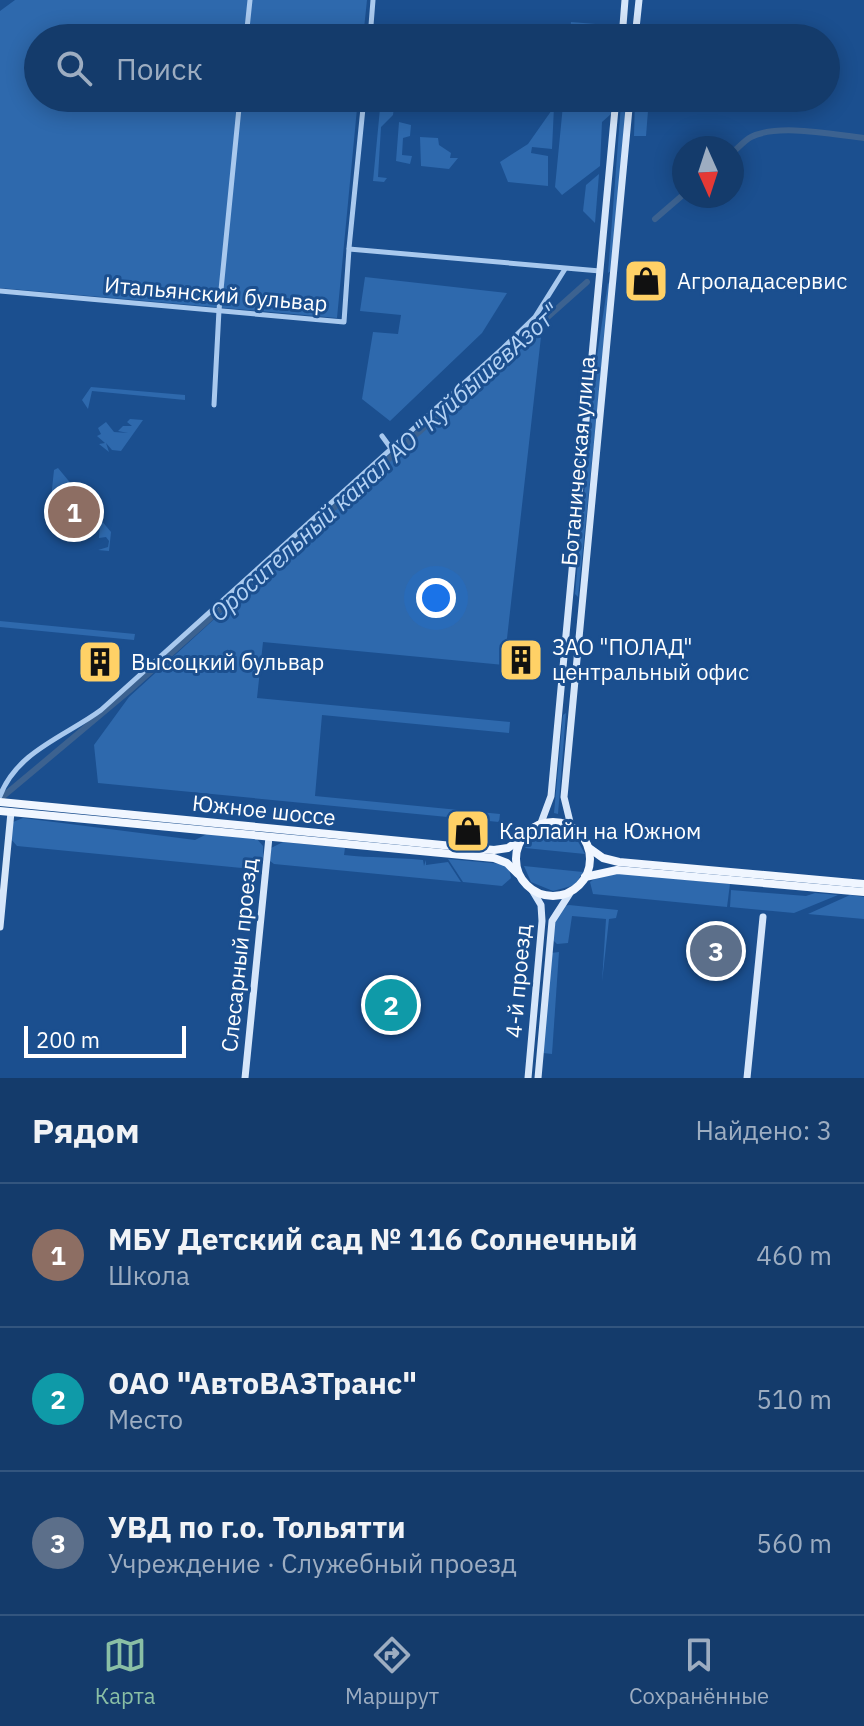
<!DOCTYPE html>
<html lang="ru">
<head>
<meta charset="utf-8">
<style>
  :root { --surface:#143b6b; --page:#214673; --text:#f1f3f6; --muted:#9dadc1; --line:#33557e; --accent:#8abfa5 }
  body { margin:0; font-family:"IBM Plex Sans",sans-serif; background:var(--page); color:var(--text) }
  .compass { position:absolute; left:672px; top:136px; width:72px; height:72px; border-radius:50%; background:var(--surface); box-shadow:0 4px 20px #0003; rotate:177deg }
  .scale { position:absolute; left:24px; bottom:20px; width:162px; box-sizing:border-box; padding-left:8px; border:4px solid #fff; border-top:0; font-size:22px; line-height:28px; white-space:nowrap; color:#fff; -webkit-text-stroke:6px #1b4f8f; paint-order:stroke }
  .you { position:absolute; left:436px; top:598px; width:28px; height:28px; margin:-20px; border:6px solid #fff; border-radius:50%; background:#1a73e8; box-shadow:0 0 0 12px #1a73e833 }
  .badge { display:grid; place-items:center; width:52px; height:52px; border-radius:50%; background:var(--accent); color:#fff; font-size:26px; font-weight:700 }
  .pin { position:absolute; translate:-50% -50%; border:4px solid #fff; box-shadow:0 2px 8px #0006 }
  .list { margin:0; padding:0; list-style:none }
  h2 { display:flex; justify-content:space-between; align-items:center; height:104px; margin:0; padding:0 32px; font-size:34px }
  h2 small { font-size:26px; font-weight:400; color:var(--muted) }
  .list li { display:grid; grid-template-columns:52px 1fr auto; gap:24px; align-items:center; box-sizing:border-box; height:144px; padding:0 32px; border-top:2px solid var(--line) }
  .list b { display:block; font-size:30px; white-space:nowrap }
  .list p { margin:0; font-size:26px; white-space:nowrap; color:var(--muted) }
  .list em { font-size:26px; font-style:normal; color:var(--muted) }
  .icon { flex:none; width:44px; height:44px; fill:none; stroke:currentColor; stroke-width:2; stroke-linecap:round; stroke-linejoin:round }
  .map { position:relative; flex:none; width:864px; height:1078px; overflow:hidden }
  .search { position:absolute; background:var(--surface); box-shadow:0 4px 20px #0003; left:24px; right:24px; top:24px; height:88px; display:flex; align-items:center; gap:20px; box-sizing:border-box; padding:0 28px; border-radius:44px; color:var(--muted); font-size:30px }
  .sheet { height:536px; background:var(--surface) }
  nav { display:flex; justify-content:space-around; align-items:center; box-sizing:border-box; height:112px; border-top:2px solid var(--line); background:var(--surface); font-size:22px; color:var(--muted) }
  nav a { display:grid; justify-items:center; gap:4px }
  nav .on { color:var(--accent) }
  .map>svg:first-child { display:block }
  .green { fill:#2e69ad }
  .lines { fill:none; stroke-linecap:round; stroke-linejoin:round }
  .canal { stroke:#3c6290; stroke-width:6 }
  .street { stroke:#a9c9ee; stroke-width:5 }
  .secondary { stroke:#d6e6fa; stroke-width:7 }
  .primary { stroke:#f0f6ff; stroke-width:8 }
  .labels { text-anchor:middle; stroke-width:6; stroke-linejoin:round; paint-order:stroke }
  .poi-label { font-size:22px; fill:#fff; stroke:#1b4f8f; text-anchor:start }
  .street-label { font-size:22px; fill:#fff; stroke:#1b4f8f }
  .water-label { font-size:24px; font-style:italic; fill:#b5d3f5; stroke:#1b4f8f }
</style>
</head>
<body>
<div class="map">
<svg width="864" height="1078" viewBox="0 0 864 1078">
  <rect width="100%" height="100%" fill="#1b4f8f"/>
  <g class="green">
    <polygon points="15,0 367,0 363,38 38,38 38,98 358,98 337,318 0,288 0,11"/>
    <polygon points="571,22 608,25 607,38 569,38"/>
    <polygon points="381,98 395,98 393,115 381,127 378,177 387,178 384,182 373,181"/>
    <polygon points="572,98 612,98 611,114 602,122 600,166 562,195 555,187 563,105 572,105"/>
    <polygon points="649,98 646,136 634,136 635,99"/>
    <polygon points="624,100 627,103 611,271 608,273 621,104"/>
    <polygon points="554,107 552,149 532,147 531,153 548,156 548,186 508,182 500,162 528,144"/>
    <polygon points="399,122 411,125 410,136 403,138 402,155 412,156 410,164 396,161"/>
    <polygon points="420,137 438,138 439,145 451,153 450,158 458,158 449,169 421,166"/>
    <polygon points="599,174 595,223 583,211 586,185"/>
    <polygon points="365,277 507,293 482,333 390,421 362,399 373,332 398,334 401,315 360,311"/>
    <polygon points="608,282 610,286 578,597 575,594 596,363"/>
    <polygon points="543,319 504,665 263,642 257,698 510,722 509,733 322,715 315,796 500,814 499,822 98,783 94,745 129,697"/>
    <polygon points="91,387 185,395 185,400 92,391 88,409 82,400"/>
    <polygon points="130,419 143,420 121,451 112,450 106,443 109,452 99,444 105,443 97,436 101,434 98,428 106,422 114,432 128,433 118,431 123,426 132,426 127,422"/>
    <polygon points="58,468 111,532 109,551 98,550 108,547 109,541 106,537 99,538 100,523 91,510 50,508 54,470"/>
    <polygon points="0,621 135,634 134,640 0,627"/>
    <polygon points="566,713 558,814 554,813 563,715"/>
    <polygon points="23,818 195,840 207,834 257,839 263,846 263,859 252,869 17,846 10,838 13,822"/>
    <polygon points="561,829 575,836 585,854 525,848 537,833"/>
    <path d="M283,842L345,848L344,855C372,858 393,857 423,860L424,866L426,860V865L448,862L461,882L274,864L270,861L271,848Z"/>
    <polygon points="448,859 502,864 509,869 511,878 502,886 463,882"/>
    <polygon points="524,866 583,872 575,885 553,891 531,882"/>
    <polygon points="605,872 730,884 727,907 593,894 590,882"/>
    <polygon points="731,890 806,896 815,893 838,895 794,913 730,907"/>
    <polygon points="850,895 864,897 864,919 808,914"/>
    <polygon points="569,905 618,910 616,918 609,919 602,982 606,919 572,916 568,943 557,944 552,939 554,921 564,906"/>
    <polygon points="559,952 552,1054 543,1053 551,953"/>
  </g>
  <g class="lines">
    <g class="canal">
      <path d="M732,153C738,148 745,140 751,137C778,123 835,135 864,138"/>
      <polyline points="655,219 684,194"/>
      <polyline points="0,799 130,690 587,282"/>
    </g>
    <g class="street">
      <polyline points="246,38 250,0"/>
      <polyline points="370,38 373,0"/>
      <polyline points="349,248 364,98"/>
      <polyline points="0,291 344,322 349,249 600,271"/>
      <polyline points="214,405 219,310 240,98"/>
      <polyline points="382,436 390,447"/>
      <path d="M0,796C17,751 66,736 101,710L503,348L535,317L565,269"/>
    </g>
    <g class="secondary">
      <polyline points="622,38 625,0"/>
      <polyline points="635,38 639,0"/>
      <polyline points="541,823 551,796 616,98"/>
      <polyline points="571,826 564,797 630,98"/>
      <polyline points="0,927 11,812"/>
      <polyline points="245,1078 269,837"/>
      <polyline points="528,1078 542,921 541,905 532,890"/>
      <polyline points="538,1078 552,921 570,893"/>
      <polyline points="747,1078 763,917"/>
    </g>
    <g class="primary">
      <polyline points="0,802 494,850 508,848 521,839"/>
      <polyline points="0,811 494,858 507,863 518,874"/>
      <circle cx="553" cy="859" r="37"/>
      <polyline points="589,848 603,858 619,862 864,884"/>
      <polyline points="585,877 617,870 864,892"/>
    </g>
  </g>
  <defs>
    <g id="shop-square" transform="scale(2.3)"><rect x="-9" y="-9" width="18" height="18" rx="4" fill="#ffd166" stroke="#1b4f8f"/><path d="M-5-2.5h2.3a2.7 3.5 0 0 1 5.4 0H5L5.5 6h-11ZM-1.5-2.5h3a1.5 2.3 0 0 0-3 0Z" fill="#111"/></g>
    <g id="building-square" transform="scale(2.3)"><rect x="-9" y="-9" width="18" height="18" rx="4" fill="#ffd166" stroke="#1b4f8f"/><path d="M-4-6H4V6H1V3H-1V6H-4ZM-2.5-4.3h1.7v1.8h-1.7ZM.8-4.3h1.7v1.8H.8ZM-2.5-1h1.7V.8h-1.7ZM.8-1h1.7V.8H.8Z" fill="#111"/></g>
  </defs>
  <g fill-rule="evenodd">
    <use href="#shop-square" x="646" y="281"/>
    <use href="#building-square" x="521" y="660"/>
    <use href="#building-square" x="100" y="662"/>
    <use href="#shop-square" x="468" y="831"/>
  </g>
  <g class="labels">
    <g class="poi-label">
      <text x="677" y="289">Агроладасервис</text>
      <text x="552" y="655">ЗАО "ПОЛАД"<tspan x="552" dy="25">центральный офис</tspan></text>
      <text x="131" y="670">Высоцкий бульвар</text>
      <text x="499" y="839">Карлайн на Южном</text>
    </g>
    <g class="street-label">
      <text transform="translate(216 294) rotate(5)" y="8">Итальянский бульвар</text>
      <text transform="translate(578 461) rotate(-85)" y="8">Ботаническая улица</text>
      <text transform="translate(264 810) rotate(6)" y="8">Южное шоссе</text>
      <text transform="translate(239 955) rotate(-84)" y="8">Слесарный проезд</text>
      <text transform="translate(518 981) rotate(-85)" y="8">4-й проезд</text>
    </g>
    <g class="water-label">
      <text transform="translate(385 463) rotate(-42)" y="8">Оросительный канал АО "КуйбышевАзот"</text>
    </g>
  </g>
</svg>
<svg class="compass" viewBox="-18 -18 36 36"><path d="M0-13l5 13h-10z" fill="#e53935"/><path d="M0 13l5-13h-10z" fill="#9dadc1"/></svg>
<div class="scale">200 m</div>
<div class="you"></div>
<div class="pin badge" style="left:74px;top:512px;background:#8d6e63">1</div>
<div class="pin badge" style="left:391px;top:1005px;background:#0f9aa8">2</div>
<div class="pin badge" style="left:716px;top:951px;background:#5c6f8a">3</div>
<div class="search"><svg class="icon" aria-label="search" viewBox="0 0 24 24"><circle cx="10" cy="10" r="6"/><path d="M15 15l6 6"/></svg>Поиск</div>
</div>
<section class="sheet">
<h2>Рядом<small>Найдено: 3</small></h2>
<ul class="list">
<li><span class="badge" style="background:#8d6e63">1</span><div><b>МБУ Детский сад № 116 Солнечный</b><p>Школа</p></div><em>460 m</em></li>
<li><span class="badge" style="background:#0f9aa8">2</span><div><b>ОАО &quot;АвтоВАЗТранс&quot;</b><p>Место</p></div><em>510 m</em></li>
<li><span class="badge" style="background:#5c6f8a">3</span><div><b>УВД по г.о. Тольятти</b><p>Учреждение · Служебный проезд</p></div><em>560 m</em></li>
</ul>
</section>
<nav>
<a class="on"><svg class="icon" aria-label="map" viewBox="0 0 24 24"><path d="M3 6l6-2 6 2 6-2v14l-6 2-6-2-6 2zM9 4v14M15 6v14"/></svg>Карта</a>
<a><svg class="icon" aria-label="directions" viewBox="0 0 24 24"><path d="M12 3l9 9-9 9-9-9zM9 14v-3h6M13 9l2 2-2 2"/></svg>Маршрут</a>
<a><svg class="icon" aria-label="saved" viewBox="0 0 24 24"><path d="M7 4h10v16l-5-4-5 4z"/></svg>Сохранённые</a>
</nav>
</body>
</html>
